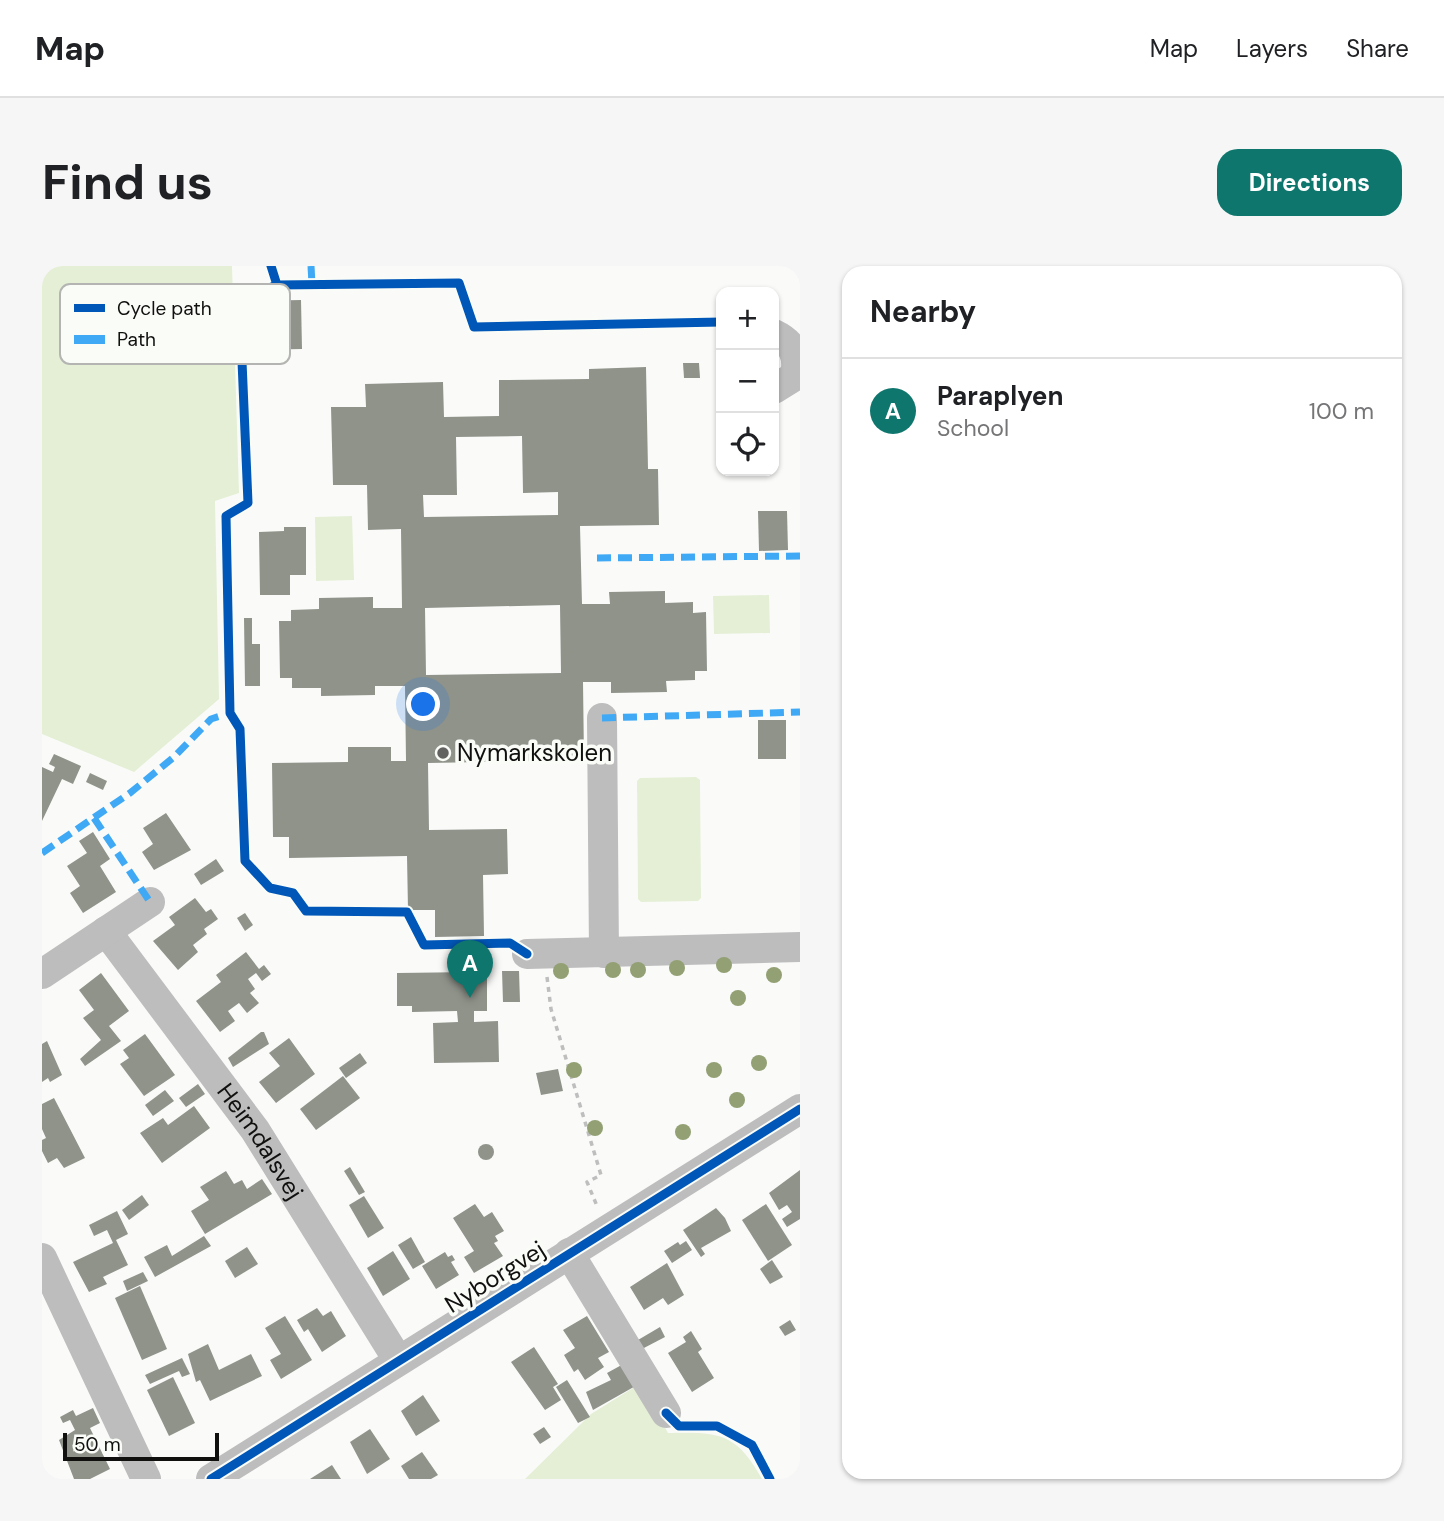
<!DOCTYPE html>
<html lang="en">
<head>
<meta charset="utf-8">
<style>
  :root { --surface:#fff; --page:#f6f6f6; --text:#202124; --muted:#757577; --line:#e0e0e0; --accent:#0f766e }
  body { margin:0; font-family:"DM Sans",sans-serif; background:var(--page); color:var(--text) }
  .controls { position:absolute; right:21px; top:21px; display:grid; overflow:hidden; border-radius:14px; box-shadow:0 2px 5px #0004 }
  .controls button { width:63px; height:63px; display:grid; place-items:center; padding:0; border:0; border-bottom:2px solid var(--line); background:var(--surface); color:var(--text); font:35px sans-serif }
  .scale { position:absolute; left:21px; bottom:18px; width:156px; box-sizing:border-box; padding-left:7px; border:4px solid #10100f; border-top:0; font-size:19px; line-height:24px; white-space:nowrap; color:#10100f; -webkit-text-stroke:5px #fafcf8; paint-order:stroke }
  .you { position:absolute; left:382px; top:439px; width:24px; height:24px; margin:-18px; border:5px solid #fff; border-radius:50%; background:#1a73e8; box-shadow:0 0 0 10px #1a73e833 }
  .badge { display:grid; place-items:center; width:46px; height:46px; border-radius:50%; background:var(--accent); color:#fff; font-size:23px; font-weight:700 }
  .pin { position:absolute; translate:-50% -58px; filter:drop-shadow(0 2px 4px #0008) }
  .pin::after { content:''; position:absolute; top:37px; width:24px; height:21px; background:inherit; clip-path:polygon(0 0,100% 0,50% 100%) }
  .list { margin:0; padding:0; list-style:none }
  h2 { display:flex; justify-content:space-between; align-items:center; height:91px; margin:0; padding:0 28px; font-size:30px }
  h2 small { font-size:23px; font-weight:400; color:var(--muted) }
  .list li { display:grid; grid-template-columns:46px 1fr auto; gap:21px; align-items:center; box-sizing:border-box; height:105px; padding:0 28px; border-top:2px solid var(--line) }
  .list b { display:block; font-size:26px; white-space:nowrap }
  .list p { margin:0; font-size:23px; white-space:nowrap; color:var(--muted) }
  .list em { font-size:23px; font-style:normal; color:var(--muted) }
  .icon { flex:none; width:38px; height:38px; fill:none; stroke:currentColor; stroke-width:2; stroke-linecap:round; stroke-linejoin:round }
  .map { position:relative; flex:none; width:758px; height:1213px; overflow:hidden; border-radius:21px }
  header { display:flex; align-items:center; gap:42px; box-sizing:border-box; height:98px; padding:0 35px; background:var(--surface); border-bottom:2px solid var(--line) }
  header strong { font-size:33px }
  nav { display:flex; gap:38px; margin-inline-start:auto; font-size:24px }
  .intro { display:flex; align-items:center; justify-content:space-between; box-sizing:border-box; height:168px; padding:0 42px }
  h1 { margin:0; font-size:49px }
  .button { padding:18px 32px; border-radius:21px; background:var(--accent); color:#fff; font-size:24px; font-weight:700 }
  main { display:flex; gap:42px; padding:0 42px }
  aside { flex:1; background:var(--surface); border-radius:21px; box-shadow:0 2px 5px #0004 }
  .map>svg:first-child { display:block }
  .green { fill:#e4efd6 }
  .building { fill:#8f938a; fill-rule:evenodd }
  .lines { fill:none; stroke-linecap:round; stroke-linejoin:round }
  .path { stroke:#bdbebd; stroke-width:3.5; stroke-dasharray:5 5; stroke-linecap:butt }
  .minor { stroke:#bdbdbd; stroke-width:30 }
  .quiet { stroke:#3fa9f5; stroke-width:7; stroke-dasharray:14 7; stroke-linecap:butt }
  .cycleway-casing { stroke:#fafcf8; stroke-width:13 }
  .cycleway { stroke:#0057b8; stroke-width:9 }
  .tree { fill:#92a074 }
  .poi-dot { fill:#626261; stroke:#fafcf8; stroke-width:2.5 }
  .labels { text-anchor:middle; stroke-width:7; stroke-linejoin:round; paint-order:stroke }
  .poi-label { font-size:24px; fill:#10100f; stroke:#fafcf8; text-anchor:start }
  .street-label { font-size:24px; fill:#10100f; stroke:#fafcf8 }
  .key { fill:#fafcf8; stroke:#b4b5b2; stroke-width:2 }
  .key-label { font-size:19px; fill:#10100f }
</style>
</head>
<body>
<header>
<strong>Map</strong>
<nav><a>Map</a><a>Layers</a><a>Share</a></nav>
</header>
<div class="intro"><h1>Find us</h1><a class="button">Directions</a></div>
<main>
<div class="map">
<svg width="758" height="1213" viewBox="0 0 758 1213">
  <rect width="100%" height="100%" fill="#fafbf9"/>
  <g class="green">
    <polygon points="0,0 190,0 197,227 173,235 177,433 92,506 0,468"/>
    <polygon points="310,250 312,314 274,315 273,251"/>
    <polygon points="727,329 728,367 672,368 671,330"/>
    <polygon points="654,511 658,514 659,632 656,635 599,636 596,633 595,515 598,512"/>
    <path d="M599,1117L626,1167C676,1166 694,1166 720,1213H483L549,1148Z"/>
  </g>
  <g class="building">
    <polygon points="259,34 260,83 208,84 207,35"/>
    <polygon points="641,97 657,97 658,112 642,112"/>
    <path d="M604,101L606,203H616L617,259L538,260L540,338H568L567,326L623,325V337L651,336V347L664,346L665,405H653V414L624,415L625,426L569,427V416H541L542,494L386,497L387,564L465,563L466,608L441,609L442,670L393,671V644H366L365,590L247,592V571H231L230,497L306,496V481H349V495H364L363,420H333V429L279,430V422H250V412H238L237,355H249V344L277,343V332L331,331V342H360L359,263L326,264L325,219H291L289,141H324L323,118L401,116L402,151L457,150V114L547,113V103ZM480,170L481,227L516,226V249L382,251L381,229H415L414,171ZM518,339L519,407L384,409L383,342Z"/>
    <polygon points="716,245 745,245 746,284 717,285"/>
    <polygon points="242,261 264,261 264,309 248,309 248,329 218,329 217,266 242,265"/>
    <polygon points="202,352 210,352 210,378 218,378 218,420 203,420"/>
    <rect x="716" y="454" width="28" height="39"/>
    <polygon points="12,488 39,500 31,518 20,513 0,555 0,501 11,506 13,501 7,498"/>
    <polygon points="48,507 65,515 61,524 44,516"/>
    <polygon points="124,547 149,584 112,604 100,586 111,578 101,562"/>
    <polygon points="51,566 68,593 58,600 74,626 41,647 28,627 38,620 25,600 45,587 37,575"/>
    <polygon points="174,593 182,605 159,619 152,608"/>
    <polygon points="153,632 164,646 169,643 176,653 162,663 165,668 151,679 156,686 136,704 111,675 133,659 127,651"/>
    <polygon points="203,647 211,659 203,665 195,652"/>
    <polygon points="204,686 217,703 222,699 229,708 220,715 214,707 206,713 213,723 208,727 217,737 205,747 197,737 186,745 193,755 178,766 154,735 179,716 174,709"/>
    <polygon points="431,700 441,700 441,705 445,705 445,745 432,745 432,756 456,755 457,796 392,797 391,757 416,756 415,745 370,746 370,740 355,740 355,707 431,706"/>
    <polygon points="460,705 477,705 478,736 461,736"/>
    <polygon points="59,707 87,745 67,760 79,775 43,800 38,793 59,774 41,752 52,744 37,724"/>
    <polygon points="219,766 222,766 227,778 191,801 186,792"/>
    <polygon points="103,768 133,809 102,830 78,798 87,792 81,784"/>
    <polygon points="247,772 273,808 234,837 217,816 238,800 227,787"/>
    <polygon points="5,775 20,809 8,816 6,812 0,816 0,778"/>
    <polygon points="318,787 325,797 304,812 297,802"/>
    <polygon points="516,803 521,825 499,829 494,807"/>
    <polygon points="301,810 318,832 274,864 258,843"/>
    <polygon points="156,818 163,828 144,841 137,832"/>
    <polygon points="123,824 132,835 111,850 103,839"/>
    <polygon points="12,832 43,892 22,902 15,892 6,897 0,885 0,874 4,872 0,863 0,838"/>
    <polygon points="152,840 168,862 120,897 98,867 121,852 126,859"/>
    <circle cx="444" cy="886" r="8"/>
    <polygon points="308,901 323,926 317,929 302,905"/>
    <polygon points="758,904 758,953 745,961 740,953 750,946 745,939 737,944 727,927"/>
    <polygon points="184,905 192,918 200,914 205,923 220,913 230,928 163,968 149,945 167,934 158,921"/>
    <polygon points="100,929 107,939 87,954 80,944"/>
    <polygon points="322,930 342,962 326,972 307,939"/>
    <polygon points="433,938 442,951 450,946 462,965 453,970 456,975 452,977 461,990 432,1007 422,991 432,985 411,952"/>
    <polygon points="724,938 750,979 726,995 700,954"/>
    <polygon points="674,942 683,952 689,965 659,982 663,988 659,991 641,964"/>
    <polygon points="75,945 86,968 74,974 86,999 61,1011 65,1018 47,1026 31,996 71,977 65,964 52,970 47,959"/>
    <polygon points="162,970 169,980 113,1011 102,991 125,979 130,990"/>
    <polygon points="369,971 383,996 371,1003 356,979"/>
    <polygon points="644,975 650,984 630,997 622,985 636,976 638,979"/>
    <polygon points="205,981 216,998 193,1012 183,995"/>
    <polygon points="351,985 368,1013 341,1030 325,1002"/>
    <polygon points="403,986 406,991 410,989 413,994 409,996 417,1009 394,1023 380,1000"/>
    <polygon points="730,994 741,1011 728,1018 718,1003"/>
    <polygon points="625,997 642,1029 626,1039 621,1032 602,1044 588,1021"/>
    <polygon points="101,1006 106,1015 85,1025 81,1015"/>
    <polygon points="98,1020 125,1083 100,1094 73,1032"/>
    <polygon points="275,1042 281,1050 289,1045 304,1070 280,1086 266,1063 262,1066 255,1054"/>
    <polygon points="243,1050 270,1094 239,1113 228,1094 239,1088 223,1062"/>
    <polygon points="545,1050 567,1086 556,1092 562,1101 543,1114 536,1103 532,1106 522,1089 533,1082 521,1064"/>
    <polygon points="748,1054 754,1064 743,1070 737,1061"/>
    <polygon points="618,1061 623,1071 600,1083 596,1074"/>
    <polygon points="649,1065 660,1083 656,1086 672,1112 650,1126 626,1087 644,1076 641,1071"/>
    <polygon points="166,1078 177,1104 209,1088 220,1110 168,1135 158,1114 154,1116 146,1088"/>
    <polygon points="492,1081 516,1118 511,1121 519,1134 503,1144 469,1096"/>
    <polygon points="140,1092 148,1108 140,1111 137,1105 108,1118 103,1109"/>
    <polygon points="585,1096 597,1118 551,1144 544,1126 569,1114 565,1107"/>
    <polygon points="131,1111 153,1157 127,1170 105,1124"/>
    <polygon points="525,1114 548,1151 536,1157 514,1121"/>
    <polygon points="381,1129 398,1155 374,1170 359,1145"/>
    <polygon points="51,1142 58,1157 48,1162 68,1203 48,1213 32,1213 17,1174 33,1164 28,1154 21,1157 18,1151 31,1144 34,1150"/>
    <polygon points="502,1161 509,1171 498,1178 491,1168"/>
    <polygon points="328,1163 348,1193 325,1208 308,1176"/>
    <polygon points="380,1186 396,1209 389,1213 367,1213 359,1200"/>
    <polygon points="290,1199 299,1213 268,1213"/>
  </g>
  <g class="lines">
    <polyline class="path" points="505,711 509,743 559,909 545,916 555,940"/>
    <g class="minor">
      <path d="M732,68C751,77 757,89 753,110L732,123"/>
      <polyline points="560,452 562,687"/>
      <path id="s1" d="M64,665L213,864L356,1094"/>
      <polyline points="485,688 758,681"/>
      <polyline points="0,708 108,636"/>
      <polyline points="527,987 624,1147"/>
      <polyline points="0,992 104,1213"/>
      <polyline points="169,1213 758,843"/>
    </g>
    <g class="quiet">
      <polyline points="269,0 270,18"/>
      <polyline points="555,292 758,290"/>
      <polyline points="560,452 758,446"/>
      <polyline points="52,552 108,636"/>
      <polyline points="0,587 88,527 132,491 169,453 188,447"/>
    </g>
    <g class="cycleway-casing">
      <g id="cycleway">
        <polyline points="229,0 235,19 417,17 432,61 679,56"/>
        <polyline points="235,19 204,31 198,48 206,237 184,250 188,447 198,463 203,595 228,622 251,627 264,645 365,646 382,679 468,677 485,688"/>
        <polyline points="624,1147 637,1160 675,1160 710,1179 728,1213"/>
        <polyline points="169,1213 758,843"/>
      </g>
    </g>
    <use href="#cycleway" class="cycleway"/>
  </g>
  <g class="tree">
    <circle cx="682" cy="699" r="8"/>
    <circle cx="635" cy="702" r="8"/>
    <circle cx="571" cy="704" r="8"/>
    <circle cx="596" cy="704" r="8"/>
    <circle cx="519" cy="705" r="8"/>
    <circle cx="732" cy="709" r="8"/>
    <circle cx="696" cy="732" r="8"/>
    <circle cx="717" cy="797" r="8"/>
    <circle cx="532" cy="804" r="8"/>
    <circle cx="672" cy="804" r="8"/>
    <circle cx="695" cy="834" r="8"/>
    <circle cx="553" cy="862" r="8"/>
    <circle cx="641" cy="866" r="8"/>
  </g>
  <circle class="poi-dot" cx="401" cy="487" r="7"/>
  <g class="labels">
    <g class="poi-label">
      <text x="415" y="495">Nymarkskolen</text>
    </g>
    <g class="street-label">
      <text dy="8" stroke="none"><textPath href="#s1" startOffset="261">Heimdalsvej</textPath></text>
      <text transform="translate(453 1011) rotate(-32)" y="8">Nyborgvej</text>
    </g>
  </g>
  <rect x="18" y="18" width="230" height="80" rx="10" class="key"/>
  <rect x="32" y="38" width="31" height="8" fill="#0057b8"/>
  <rect x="32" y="69" width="31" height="9" fill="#3fa9f5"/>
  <g class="key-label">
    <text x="75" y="49">Cycle path</text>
    <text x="75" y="80">Path</text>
  </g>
</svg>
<div class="controls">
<button>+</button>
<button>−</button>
<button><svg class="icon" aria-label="locate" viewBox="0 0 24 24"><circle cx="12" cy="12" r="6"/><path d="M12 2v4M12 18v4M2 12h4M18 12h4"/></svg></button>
</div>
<div class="scale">50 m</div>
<div class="you"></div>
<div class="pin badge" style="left:428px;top:732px">A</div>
</div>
<aside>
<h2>Nearby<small></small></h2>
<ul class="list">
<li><span class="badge">A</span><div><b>Paraplyen</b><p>School</p></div><em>100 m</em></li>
</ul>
</aside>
</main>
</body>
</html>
